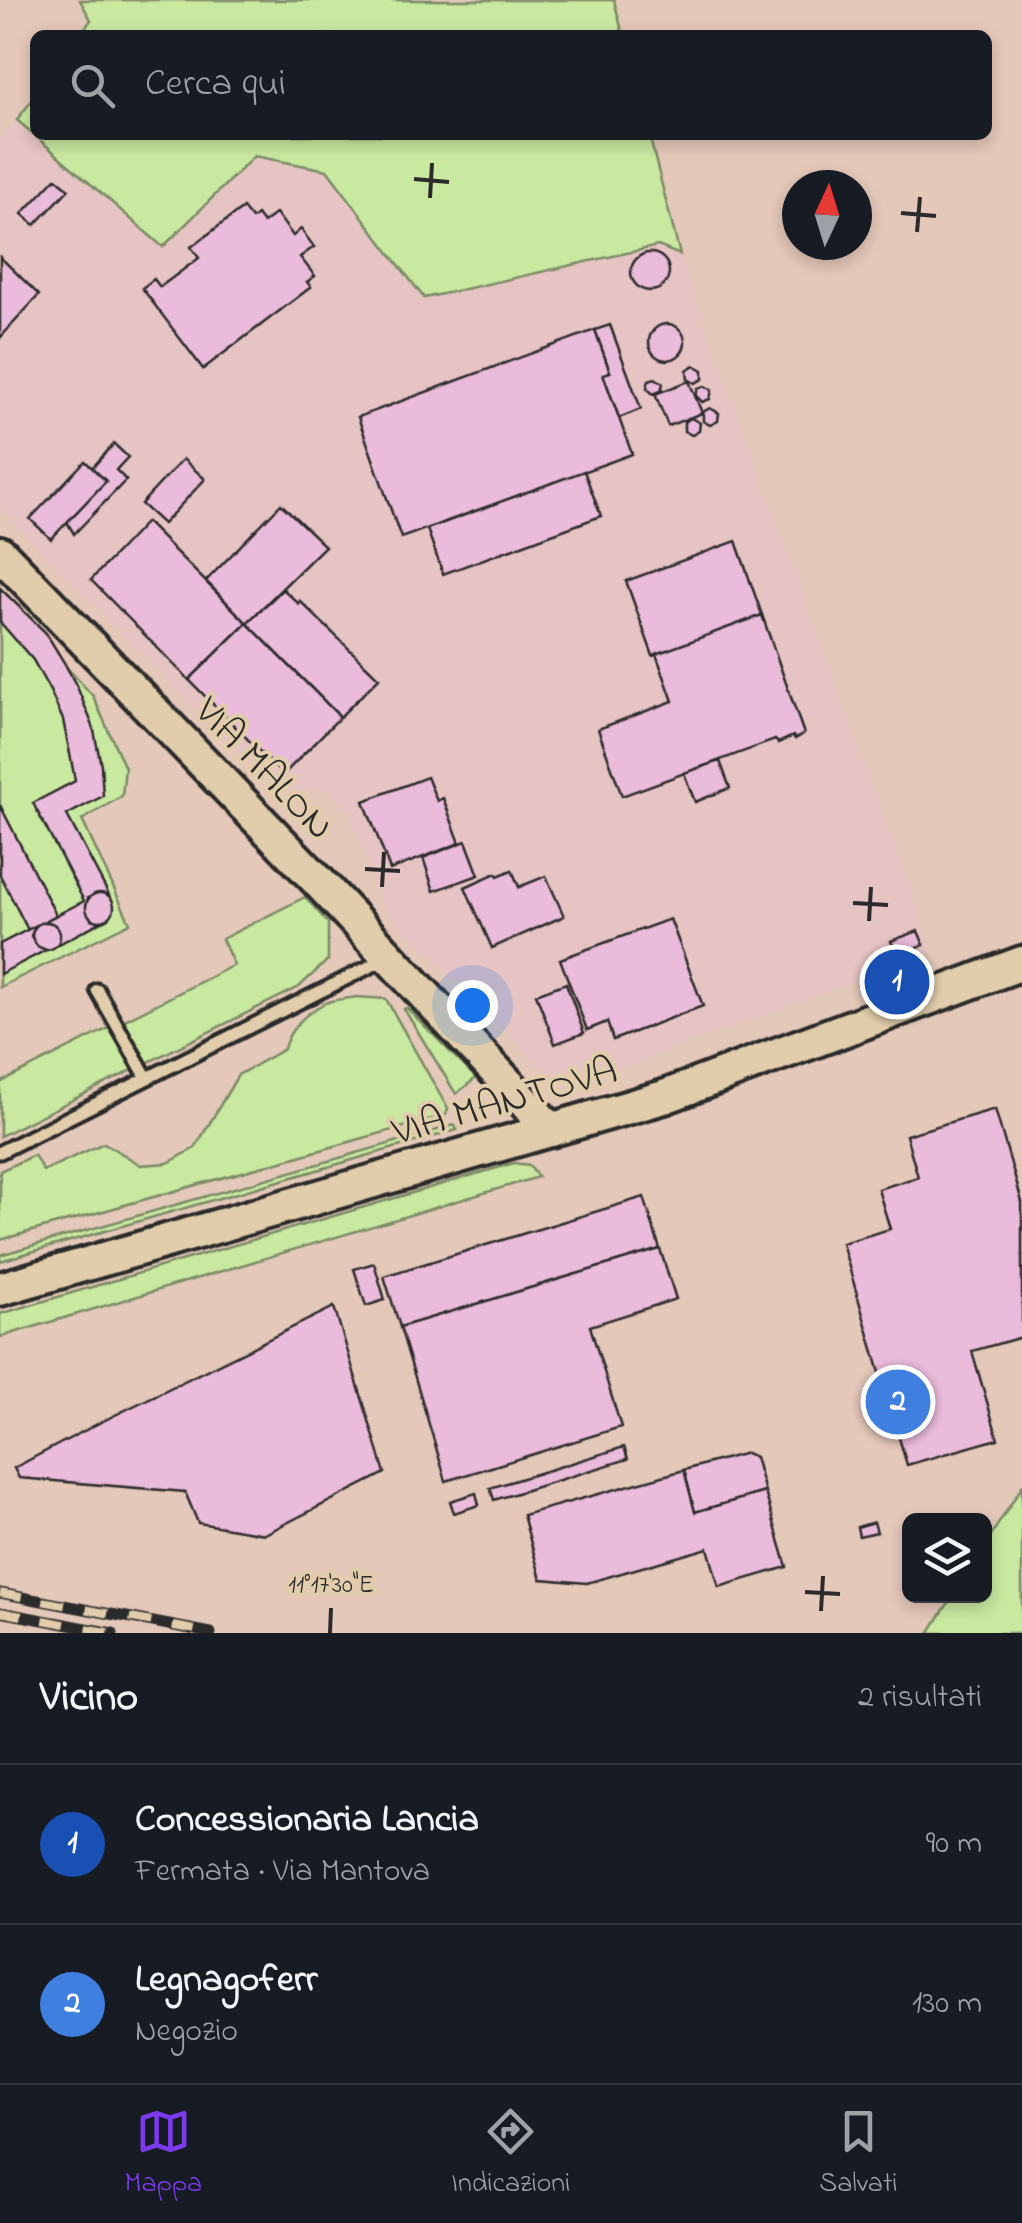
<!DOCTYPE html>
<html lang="it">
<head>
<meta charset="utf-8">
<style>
  :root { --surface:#171b24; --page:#20242c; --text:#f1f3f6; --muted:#9ea1a6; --line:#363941; --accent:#7c3aed }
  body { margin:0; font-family:"Indie Flower",sans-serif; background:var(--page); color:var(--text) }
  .controls { position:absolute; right:30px; bottom:30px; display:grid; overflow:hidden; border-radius:15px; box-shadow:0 5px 15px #0003 }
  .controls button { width:90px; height:90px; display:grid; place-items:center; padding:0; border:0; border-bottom:2px solid var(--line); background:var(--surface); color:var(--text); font:50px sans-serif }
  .compass { position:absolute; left:782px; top:170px; width:90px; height:90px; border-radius:50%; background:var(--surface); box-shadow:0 5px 15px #0003; rotate:4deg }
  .you { position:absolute; left:472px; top:1005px; width:35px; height:35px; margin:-25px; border:8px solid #fff; border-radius:50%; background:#1a73e8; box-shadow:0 0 0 15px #1a73e833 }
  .badge { display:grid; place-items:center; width:65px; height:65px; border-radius:50%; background:var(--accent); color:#fff; font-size:32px; font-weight:700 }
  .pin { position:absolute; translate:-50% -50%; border:5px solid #fff; box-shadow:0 2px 10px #0006 }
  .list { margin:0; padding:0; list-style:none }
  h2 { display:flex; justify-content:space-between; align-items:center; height:130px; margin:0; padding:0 40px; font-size:42px }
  h2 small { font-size:32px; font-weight:400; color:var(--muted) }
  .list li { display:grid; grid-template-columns:65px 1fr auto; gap:30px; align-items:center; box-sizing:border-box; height:160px; padding:0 40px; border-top:2px solid var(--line) }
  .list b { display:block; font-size:38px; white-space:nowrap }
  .list p { margin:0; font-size:32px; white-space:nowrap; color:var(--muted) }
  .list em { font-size:32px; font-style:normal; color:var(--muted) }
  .icon { flex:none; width:55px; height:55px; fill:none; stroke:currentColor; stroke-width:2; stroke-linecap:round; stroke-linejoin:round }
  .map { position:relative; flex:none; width:1022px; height:1633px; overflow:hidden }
  .search { position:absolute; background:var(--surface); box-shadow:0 5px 15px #0003; left:30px; right:30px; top:30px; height:110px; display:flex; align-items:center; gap:25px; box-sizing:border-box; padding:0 35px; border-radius:15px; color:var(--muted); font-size:38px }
  .sheet { height:450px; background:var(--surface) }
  nav { display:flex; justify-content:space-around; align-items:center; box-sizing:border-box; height:140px; border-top:2px solid var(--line); background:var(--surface); font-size:28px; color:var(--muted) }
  nav a { display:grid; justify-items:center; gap:5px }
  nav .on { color:var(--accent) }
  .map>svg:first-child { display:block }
  .built { fill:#e6c4c3 }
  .green { fill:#c9e8a0; stroke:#7a8a66; stroke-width:2.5 }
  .building { fill:#ebbbdb; stroke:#2b2b2b; stroke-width:2.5 }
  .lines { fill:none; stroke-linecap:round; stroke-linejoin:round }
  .lane-casing { stroke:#2b2b2b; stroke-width:19 }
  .secondary-casing { stroke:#2b2b2b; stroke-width:40 }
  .lane { stroke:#e1cdab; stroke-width:11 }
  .secondary { stroke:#e1cdab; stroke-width:32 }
  .rail-casing { stroke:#2b2b2b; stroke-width:11 }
  .rail { stroke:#e1cdab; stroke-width:8; stroke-dasharray:22; stroke-linecap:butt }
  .ticks { fill:none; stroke:#2b2b2b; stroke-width:4 }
  .labels { text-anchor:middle; stroke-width:8; stroke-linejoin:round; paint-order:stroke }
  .street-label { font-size:40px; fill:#2b2b2b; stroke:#e1cdab }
  .ticks-label { font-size:25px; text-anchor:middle; fill:#2b2b2b; stroke:#e1cdab; stroke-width:8; stroke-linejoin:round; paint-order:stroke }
</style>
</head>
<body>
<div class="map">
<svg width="1022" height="1633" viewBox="0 0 1022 1633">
  <rect width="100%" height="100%" fill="#e4c8b9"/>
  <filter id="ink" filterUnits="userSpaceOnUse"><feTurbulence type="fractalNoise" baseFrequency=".01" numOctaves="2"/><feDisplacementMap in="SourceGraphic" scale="20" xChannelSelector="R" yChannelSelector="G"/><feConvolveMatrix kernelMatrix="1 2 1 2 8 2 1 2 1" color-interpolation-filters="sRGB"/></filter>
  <g filter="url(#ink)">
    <polygon class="built" points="17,120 163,247 254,156 327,170 425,298 658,246 680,255 933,952 592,1080 572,1083 562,1081 544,1071 384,908 348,810 330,790 276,791 0,509 0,137"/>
    <g class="green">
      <polygon points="80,0 614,0 623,35 80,35 91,20"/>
      <polygon points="35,96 35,135 649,135 680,255 658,246 424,298 327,170 254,156 163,247 17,120"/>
      <polygon points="0,595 93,696 125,768 122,796 82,820 130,923 0,987"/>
      <polygon points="305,897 328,923 328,960 299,987 0,1136 0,1083 234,965 222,939"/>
      <path d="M357,997L386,999L448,1109L446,1115L0,1240V1171L34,1155L43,1171L104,1143L141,1165L168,1163L195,1148L238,1075L284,1049C288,1030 305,1014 323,1004C332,999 346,999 357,997Z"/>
      <polygon points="407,1008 476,1078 456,1094 404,1009"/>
      <polygon points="455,1125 457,1130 0,1261 0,1255"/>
      <polygon points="514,1163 529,1165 538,1177 0,1337 0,1314"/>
      <polygon points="1022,1486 1022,1633 929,1633 953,1596 984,1596 985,1545"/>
    </g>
    <g class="building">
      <polygon points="56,178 69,189 35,225 22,214"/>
      <polygon points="243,208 252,219 257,215 263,223 276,213 293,236 301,229 314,247 300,257 315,276 307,282 311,287 203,369 142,288 154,279 160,287 199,258 191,247"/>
      <circle cx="650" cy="272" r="19"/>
      <polygon points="0,257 39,295 0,338"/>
      <circle cx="667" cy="342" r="18"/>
      <polygon points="610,325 641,409 619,418 603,374 610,372 595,330"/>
      <polygon points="595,330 610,372 603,374 632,454 401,538 358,417"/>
      <polygon points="694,365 703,370 703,379 695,383 688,379 687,370"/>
      <polygon points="655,378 663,383 661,391 653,394 647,388 649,380"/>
      <polygon points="689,381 702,413 668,426 655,394"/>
      <polygon points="705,386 712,390 710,399 702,402 696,396 698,388"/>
      <polygon points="710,408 719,413 718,421 710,425 703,421 703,412"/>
      <polygon points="691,418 700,423 699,431 692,435 684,431 684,422"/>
      <polygon points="114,444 128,457 116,470 126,480 74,534 67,522 106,481 92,468"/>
      <polygon points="183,459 205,479 163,524 141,504"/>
      <polygon points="85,461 106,481 51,539 30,519"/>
      <polygon points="584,471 601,516 443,574 427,529"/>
      <polygon points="281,504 325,546 247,623 206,581"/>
      <polygon points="146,522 247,623 189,680 91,580"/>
      <polygon points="736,541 762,615 653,656 626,581"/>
      <polygon points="0,588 46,633 65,664 78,689 93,726 101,765 103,796 67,815 110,897 100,894 88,898 86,908 91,919 102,921 57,945 60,934 55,925 46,921 35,926 84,901 33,803 75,781 71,759 63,720 50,691 33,660 0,622"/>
      <polygon points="283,589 299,604 300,601 379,678 340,717 247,623"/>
      <polygon points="762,615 804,734 795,739 793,736 778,743 775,740 622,796 598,729 673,701 656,654"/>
      <polygon points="247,623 340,717 283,775 189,680"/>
      <polygon points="720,761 730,788 695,802 684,773"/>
      <polygon points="427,777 437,801 443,798 460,843 390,870 364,801"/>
      <polygon points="0,805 56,915 28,930 0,875"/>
      <polygon points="466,841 479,875 434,891 423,858"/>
      <polygon points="512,870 519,887 546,876 564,916 492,948 465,887 496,873 498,876"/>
      <circle cx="100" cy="907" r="14"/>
      <polygon points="670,919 703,1006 613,1040 607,1022 587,1030 560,959"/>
      <circle cx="46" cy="936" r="14"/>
      <polygon points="35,926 31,936 37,946 46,950 0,974 0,944"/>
      <polygon points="918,931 924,945 897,956 891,941"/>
      <polygon points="566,983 584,1033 555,1044 536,994"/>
      <polygon points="995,1109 1022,1202 1022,1337 972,1351 998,1439 907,1465 842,1243 890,1229 878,1189 918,1177 906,1135"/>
      <polygon points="644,1197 660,1249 400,1327 384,1276"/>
      <polygon points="660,1249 676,1299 590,1326 621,1427 446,1481 400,1327"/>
      <polygon points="374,1263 385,1300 366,1306 354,1269"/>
      <polygon points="334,1307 385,1473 265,1534 198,1523 185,1492 19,1478 14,1468 99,1423"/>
      <polygon points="624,1447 628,1459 494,1500 490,1488"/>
      <polygon points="746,1453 755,1457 765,1492 695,1512 684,1470"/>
      <polygon points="684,1470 695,1512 765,1492 787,1567 719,1587 708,1548 587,1583 541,1579 523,1515"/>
      <polygon points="476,1493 479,1505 454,1513 450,1501"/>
      <polygon points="874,1522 877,1532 859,1536 857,1527"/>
    </g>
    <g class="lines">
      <g class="lane-casing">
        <g id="lane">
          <polyline points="97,990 147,1078"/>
          <polyline points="0,1152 385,959"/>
        </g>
      </g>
      <g class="secondary-casing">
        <g id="secondary">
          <polyline points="0,553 318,881 551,1130"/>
          <polyline points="0,1289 664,1097 1022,963"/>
        </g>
      </g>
      <use href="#lane" class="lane"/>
      <use href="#secondary" class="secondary"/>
      <g class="rail-casing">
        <g id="rail">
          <polyline points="0,1593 211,1633"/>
          <polyline points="0,1612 113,1633"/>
        </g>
      </g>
      <use href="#rail" class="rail"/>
    </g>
  </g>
  <path class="ticks" d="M414,179L449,182M430,198L432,163M901,213L936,216M917,232L920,197M365,869L400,871M382,887L384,852M853,903L888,905M869,921L871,887M805,1592L840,1594M821,1611L823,1576M330,1633L331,1608"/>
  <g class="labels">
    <g class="street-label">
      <text transform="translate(266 767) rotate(46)" y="14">VIA MALON</text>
      <text transform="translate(504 1099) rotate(-16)" y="14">VIA MANTOVA</text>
    </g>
  </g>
  <g class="ticks-label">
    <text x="331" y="1592">11°17'30"E</text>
  </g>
</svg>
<div class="controls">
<button><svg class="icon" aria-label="layers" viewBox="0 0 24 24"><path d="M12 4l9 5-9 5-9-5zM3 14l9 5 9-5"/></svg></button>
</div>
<svg class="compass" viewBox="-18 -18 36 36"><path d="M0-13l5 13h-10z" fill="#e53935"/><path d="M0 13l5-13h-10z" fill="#9ea1a6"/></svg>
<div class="you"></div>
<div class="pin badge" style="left:897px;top:982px;background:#1a4fb4">1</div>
<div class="pin badge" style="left:898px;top:1402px;background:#3f7fe0">2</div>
<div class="search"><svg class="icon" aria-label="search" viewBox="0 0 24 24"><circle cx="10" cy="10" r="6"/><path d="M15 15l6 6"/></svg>Cerca qui</div>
</div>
<section class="sheet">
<h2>Vicino<small>2 risultati</small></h2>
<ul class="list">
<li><span class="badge" style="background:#1a4fb4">1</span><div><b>Concessionaria Lancia</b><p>Fermata · Via Mantova</p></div><em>90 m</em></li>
<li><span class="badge" style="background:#3f7fe0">2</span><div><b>Legnagoferr</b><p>Negozio</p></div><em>130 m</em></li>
</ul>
</section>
<nav>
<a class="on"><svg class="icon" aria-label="map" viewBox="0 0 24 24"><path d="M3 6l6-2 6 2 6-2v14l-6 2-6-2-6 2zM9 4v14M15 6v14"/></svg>Mappa</a>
<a><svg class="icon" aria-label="directions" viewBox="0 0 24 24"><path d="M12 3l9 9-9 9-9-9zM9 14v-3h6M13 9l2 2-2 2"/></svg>Indicazioni</a>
<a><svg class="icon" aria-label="saved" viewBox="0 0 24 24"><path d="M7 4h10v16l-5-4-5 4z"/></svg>Salvati</a>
</nav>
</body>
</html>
